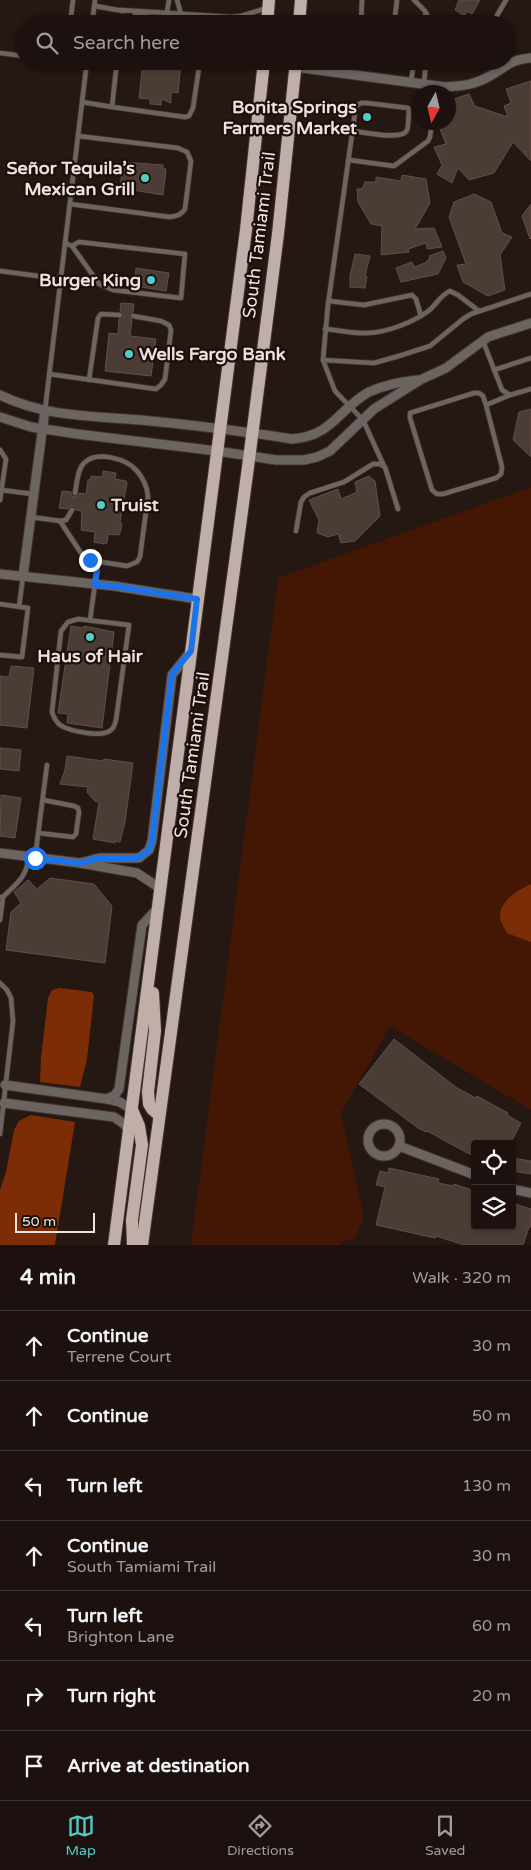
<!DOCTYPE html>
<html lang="en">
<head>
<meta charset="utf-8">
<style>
  :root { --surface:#1c110e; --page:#251a17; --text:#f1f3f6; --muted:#a09d9e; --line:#3a312e; --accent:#53cdc9 }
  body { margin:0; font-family:"Varela Round",sans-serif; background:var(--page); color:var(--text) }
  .controls { position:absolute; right:15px; bottom:15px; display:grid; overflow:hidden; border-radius:5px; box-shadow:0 1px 4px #0004 }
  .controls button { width:45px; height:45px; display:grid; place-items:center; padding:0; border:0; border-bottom:1px solid var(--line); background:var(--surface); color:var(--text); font:25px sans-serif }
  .compass { position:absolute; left:411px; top:85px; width:45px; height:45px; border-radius:50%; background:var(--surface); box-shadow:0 1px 4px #0004; rotate:188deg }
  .scale { position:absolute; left:15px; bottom:12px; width:80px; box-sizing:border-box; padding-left:5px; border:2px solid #ece2de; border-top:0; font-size:14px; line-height:18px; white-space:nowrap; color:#ece2de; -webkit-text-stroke:4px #1c0e09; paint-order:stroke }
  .stop { position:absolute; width:15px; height:15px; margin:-11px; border:4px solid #1a73e8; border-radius:50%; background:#fff }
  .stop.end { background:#1a73e8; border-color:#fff; box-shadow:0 1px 5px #0008 }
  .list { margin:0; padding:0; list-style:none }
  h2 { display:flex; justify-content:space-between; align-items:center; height:65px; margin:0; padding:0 20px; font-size:21px }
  h2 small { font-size:16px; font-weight:400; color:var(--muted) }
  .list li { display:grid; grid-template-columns:32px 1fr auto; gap:15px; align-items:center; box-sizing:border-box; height:70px; padding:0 20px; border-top:1px solid var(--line) }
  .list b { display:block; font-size:19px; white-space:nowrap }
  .list p { margin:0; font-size:16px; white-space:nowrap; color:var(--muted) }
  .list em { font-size:16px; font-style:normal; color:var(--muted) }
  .icon { flex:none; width:28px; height:28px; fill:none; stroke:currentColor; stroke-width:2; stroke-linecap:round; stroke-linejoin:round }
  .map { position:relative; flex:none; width:531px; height:1245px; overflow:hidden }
  .search { position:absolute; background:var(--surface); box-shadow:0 1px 4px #0004; left:15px; right:15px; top:15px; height:55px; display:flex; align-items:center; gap:12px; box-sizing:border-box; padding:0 18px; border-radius:28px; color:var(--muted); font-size:19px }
  .sheet { height:555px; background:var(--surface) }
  nav { display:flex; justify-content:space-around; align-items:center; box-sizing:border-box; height:70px; border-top:1px solid var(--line); background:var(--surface); font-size:14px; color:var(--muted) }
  nav a { display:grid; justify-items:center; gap:2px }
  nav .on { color:var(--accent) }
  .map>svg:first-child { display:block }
  .green { fill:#441704 }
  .water { fill:#7c2d06 }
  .building { fill:#4c3c36; stroke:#604f48 }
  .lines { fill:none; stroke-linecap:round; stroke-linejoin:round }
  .lane-casing { stroke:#41332f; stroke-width:6 }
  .street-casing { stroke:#41332f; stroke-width:11 }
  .primary-casing { stroke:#41332f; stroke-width:14 }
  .lane { stroke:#6c6461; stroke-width:4.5 }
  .street { stroke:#6c6461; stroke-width:9 }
  .primary { stroke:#bfafa8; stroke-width:12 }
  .route { stroke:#1a73e8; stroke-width:6 }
  .poi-dot { fill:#53cdc9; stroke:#1c0e09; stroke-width:2 }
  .labels { text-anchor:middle; stroke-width:4.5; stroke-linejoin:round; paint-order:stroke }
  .poi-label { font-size:18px; font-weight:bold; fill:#ece2de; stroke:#1c0e09; text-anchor:end }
  .street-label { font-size:18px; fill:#ece2de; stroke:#1c0e09 }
</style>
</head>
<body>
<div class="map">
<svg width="531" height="1245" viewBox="0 0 531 1245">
  <rect width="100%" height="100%" fill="#251712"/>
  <polygon class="green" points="531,487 531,1110 390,1026 341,1113 364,1218 354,1239 343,1241 340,1245 191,1245 278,578"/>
  <g class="water">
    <path d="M531,884V942L507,933C505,929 501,923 500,918C499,901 518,890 531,884Z"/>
    <polygon points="60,988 92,992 94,996 87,1059 80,1087 40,1082 41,1058 48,998 52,990"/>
    <polygon points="31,1115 75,1122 55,1245 0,1245 0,1190 6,1172 14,1130 19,1121"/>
  </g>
  <g class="building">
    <polygon points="459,0 480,0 472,14 467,11 465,16 455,10"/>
    <polygon points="143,61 174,61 181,63 178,93 171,92 171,103 161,99 161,105 150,104 150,99 139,98"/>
    <polygon points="531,81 531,161 513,142 494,173 469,180 458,168 452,183 437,174 442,165 434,147 446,144 438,124 448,122 448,101 469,94 475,106 508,117 504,106 511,103 506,89"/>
    <polygon points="123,162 163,165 163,169 166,169 163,195 120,188"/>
    <polygon points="402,175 426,179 430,203 415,229 434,228 442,247 427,249 426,243 408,249 409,252 381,255 382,226 371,224 358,202 357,189 362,189 365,182 376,182 376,177 401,181"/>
    <polygon points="474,194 491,202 502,233 512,237 500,255 505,290 488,296 463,282 457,265 466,264 449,217 454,202"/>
    <polygon points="531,204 531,238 530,239 522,216"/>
    <polygon points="443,251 446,258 438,274 401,282 396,268 412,262 414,267 425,263 430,258 429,256"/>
    <polygon points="355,254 370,256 365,276 367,276 365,288 350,287 350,276"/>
    <polygon points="136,268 169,273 166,291 134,286"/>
    <polygon points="121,303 134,304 133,312 129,316 132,320 130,336 156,339 151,376 105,371 109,333 118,334 119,319 124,316 123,313 120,311"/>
    <polygon points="531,409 531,457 513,440 519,412"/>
    <polygon points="103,471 116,473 115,479 126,481 127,483 120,522 122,524 120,533 119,535 108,534 107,543 104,544 94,542 95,532 81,530 82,511 76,510 73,506 68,509 59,508 62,491 71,492 72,496 75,497 79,493 86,494 88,480 91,479 91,476 102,477"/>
    <polygon points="369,476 375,481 380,516 355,541 341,543 338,534 328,537 317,533 319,520 309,500 338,489 341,499 357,492 355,482"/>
    <polygon points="71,626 83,628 84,626 114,632 102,728 67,723 68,714 58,713"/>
    <polygon points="11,666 34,668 27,728 0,725 0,676 9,677"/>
    <polygon points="0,748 21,750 19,771 0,769"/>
    <polygon points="67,756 103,761 104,759 133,763 125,822 120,842 115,841 115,843 93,839 99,802 95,801 87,792 88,787 60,784 65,770"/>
    <polygon points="1,795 21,798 15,838 0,836"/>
    <polygon points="50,878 94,884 112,906 105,963 6,950 11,912 21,903 14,892 28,880 37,889"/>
    <polygon points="394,1039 457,1088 476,1098 477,1096 508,1113 507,1115 521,1123 510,1144 475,1144 475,1157 427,1131 426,1132 418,1128 359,1084"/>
    <polygon points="512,1158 531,1161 531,1174 512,1171"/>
    <polygon points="389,1168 439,1179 438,1183 454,1186 454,1184 475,1191 475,1226 512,1226 512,1203 531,1209 531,1227 529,1227 523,1245 464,1245 436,1236 435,1238 376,1225 385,1187 376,1185 380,1171 388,1173"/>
  </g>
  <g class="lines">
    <g class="lane-casing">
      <g id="lane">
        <polyline points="177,0 181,14"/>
        <polyline points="414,0 425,11 431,24"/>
        <polyline points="95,6 123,11"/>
        <polyline points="120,10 231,17 241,16 267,8"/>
        <polyline points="167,12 169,0"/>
        <polyline points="135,14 188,24"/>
        <polyline points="70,24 73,0"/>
        <polyline points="92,24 95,0"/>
        <polyline points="361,24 362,0"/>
        <polyline points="394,24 397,0"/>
        <polyline points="420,24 426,14"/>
        <polyline points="492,24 506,0"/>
        <polyline points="0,53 24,56"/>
        <polyline points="70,61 87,64"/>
        <polyline points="117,61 112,107 185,117 189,116 193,108 200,61"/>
        <polyline points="411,82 414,61"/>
        <polyline points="424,84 426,61"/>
        <polyline points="82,102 112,107"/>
        <path d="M353,131C363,132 403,141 407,130C409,125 408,116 409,110L408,108L367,103H361L356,106L328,305L323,360L374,363L399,356L430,346L463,319L471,314L531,294"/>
        <polyline points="349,160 394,166 428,141 430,137 432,122"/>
        <path d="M70,204L170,217C177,216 181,215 185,209L191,161L187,152L178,148L78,136"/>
        <polyline points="65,243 72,246 79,242 185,254 181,298 113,290 99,284 72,246"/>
        <polyline points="0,271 61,279"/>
        <polyline points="329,301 364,305 412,295 416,299 421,316"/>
        <path d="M325,329C339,330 355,334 368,333C388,332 411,323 427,312C436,306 440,295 450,291L458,295L479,311"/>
        <polyline points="483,341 502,390 510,395 531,389"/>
        <polyline points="323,360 335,391 363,420 384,466"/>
        <polyline points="494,370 531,358"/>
        <polyline points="49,374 156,389 161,385 165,379 171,330 169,325 161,321 133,316"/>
        <polyline points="89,380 98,318 101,314 120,315"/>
        <polyline points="486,405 483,396 479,393 474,393 410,413 410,418 432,490 437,494 443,494 496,478 501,474 502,467 486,405 510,395"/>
        <polyline points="45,410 87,61"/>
        <polyline points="0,450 6,459 0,500"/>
        <polyline points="1,490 33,494"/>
        <path d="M72,510L66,520L60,521L81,553L89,560L127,566L137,562L140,557L148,496C147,487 143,478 137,471C127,459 97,450 84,463C77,470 77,484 75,493"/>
        <polyline points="31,517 60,521"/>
        <polyline points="296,531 301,502 304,497 310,493 344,482 373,464 380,464 385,467 398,509"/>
        <polyline points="0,604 28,608 22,657 0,655"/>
        <polyline points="19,607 23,576"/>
        <path d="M78,619L129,625L116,720C115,724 114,728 111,730C102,738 69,731 60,725C55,721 54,717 52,712L61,631L68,622Z"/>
        <polyline points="90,620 98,562"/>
        <polyline points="38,833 73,837 76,834 79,812 78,808 74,806 43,800"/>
        <polyline points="35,858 47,765"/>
        <polyline points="0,897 3,897 0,920"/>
        <path d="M3,897C17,883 26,878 29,857"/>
        <polyline points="0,983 7,990 11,998 13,1021 0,1134"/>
      </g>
    </g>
    <g class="street-casing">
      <g id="street">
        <path d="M295,67L445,87C461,86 474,85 488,77C506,68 507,60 531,58"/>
        <path d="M0,395C44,417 94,416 141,420C192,425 242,431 292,439C333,436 338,409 369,392C384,385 400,382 417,380"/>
        <polyline points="0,417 31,427 77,434 217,451 276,460 304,460 317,457 330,451 374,409 420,380 446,368 488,337 531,323"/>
        <polyline points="0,574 114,586 197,599"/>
        <polyline points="23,576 45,410"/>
        <polyline points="0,853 80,863 137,873 161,889"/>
        <polyline points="80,863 99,858 139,858 149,850 152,841 172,675 191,651"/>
        <polyline points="5,1085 107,1099 120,1102 131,1109"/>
        <polyline points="107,1099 115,1095 119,1089 142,925 158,908"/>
        <polyline points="4,1103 114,1117 124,1124 129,1131"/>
        <circle cx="384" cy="1140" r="16"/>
        <polyline points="399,1146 475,1175"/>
        <polyline points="512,1189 531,1193"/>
      </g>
    </g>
    <g class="primary-casing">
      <g id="primary">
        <polyline points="267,24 269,0"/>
        <polyline points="299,24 301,0"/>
        <polyline points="153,993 155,1031 148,1092 149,1104 152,1109 159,1115"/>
        <polyline points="132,1110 139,1126 142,1145 132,1220 133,1245"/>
        <polyline points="114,1245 246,230 264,61"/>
        <polyline points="142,1245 248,467 278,234 296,61"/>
      </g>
    </g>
    <use href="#lane" class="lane"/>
    <use href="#street" class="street"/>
    <use href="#primary" class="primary"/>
  </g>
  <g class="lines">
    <polyline class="route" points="35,858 80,863 99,858 138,858 149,850 152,841 172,674 191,651 197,599 114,586 95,585 98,562 90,560"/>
  </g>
  <g class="poi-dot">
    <circle cx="367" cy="117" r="5"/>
    <circle cx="145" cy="178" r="5"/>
    <circle cx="151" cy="280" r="5"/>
    <circle cx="129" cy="354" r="5"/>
    <circle cx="101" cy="505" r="5"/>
    <circle cx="90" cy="637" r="5"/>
  </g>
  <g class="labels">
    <g class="poi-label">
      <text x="357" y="113">Bonita Springs<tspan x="357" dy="21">Farmers Market</tspan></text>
      <text x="135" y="174">Señor Tequila’s<tspan x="135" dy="21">Mexican Grill</tspan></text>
      <text x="141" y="286">Burger King</text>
      <text x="139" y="360" text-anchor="start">Wells Fargo Bank</text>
      <text x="111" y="511" text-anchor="start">Truist</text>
      <text x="90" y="662" text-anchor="middle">Haus of Hair</text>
    </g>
    <g class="street-label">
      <text transform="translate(259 235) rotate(-83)" y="6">South Tamiami Trail</text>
      <text transform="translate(192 755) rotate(-82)" y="6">South Tamiami Trail</text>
    </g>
  </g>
</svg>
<div class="controls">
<button><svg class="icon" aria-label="locate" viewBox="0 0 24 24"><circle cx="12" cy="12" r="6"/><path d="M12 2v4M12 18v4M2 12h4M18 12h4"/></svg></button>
<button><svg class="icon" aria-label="layers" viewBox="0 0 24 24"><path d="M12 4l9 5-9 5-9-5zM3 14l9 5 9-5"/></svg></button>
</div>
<svg class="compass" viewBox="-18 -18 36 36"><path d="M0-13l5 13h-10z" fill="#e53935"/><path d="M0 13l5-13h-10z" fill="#a09d9e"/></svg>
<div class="scale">50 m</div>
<div class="stop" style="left:35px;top:858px"></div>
<div class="stop end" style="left:90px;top:560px"></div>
<div class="search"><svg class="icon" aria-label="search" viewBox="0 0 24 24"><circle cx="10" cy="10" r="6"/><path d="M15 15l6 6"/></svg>Search here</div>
</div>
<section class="sheet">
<h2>4 min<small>Walk · 320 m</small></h2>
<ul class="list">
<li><svg class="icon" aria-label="ahead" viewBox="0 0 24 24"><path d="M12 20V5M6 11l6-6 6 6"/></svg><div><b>Continue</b><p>Terrene Court</p></div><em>30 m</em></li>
<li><svg class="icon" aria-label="ahead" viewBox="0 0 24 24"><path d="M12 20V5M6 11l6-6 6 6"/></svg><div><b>Continue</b></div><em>50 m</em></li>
<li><svg class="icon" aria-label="left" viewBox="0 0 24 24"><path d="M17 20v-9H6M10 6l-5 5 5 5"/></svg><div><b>Turn left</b></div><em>130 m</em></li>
<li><svg class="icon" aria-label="ahead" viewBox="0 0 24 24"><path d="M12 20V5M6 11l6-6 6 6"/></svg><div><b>Continue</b><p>South Tamiami Trail</p></div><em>30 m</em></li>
<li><svg class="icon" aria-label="left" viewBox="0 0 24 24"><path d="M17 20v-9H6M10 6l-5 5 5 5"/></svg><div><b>Turn left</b><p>Brighton Lane</p></div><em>60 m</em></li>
<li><svg class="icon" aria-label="right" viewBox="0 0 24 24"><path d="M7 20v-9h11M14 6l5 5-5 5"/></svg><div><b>Turn right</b></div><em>20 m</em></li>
<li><svg class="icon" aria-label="arrive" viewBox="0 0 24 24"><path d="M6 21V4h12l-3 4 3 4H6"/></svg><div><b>Arrive at destination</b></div></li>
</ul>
</section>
<nav>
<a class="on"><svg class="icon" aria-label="map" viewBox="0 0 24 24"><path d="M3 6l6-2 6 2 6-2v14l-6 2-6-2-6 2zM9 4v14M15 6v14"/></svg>Map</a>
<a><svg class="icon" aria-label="directions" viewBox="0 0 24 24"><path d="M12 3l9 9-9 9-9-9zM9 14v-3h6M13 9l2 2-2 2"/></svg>Directions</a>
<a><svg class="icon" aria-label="saved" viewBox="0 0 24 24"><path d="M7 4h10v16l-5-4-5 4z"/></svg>Saved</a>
</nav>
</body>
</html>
